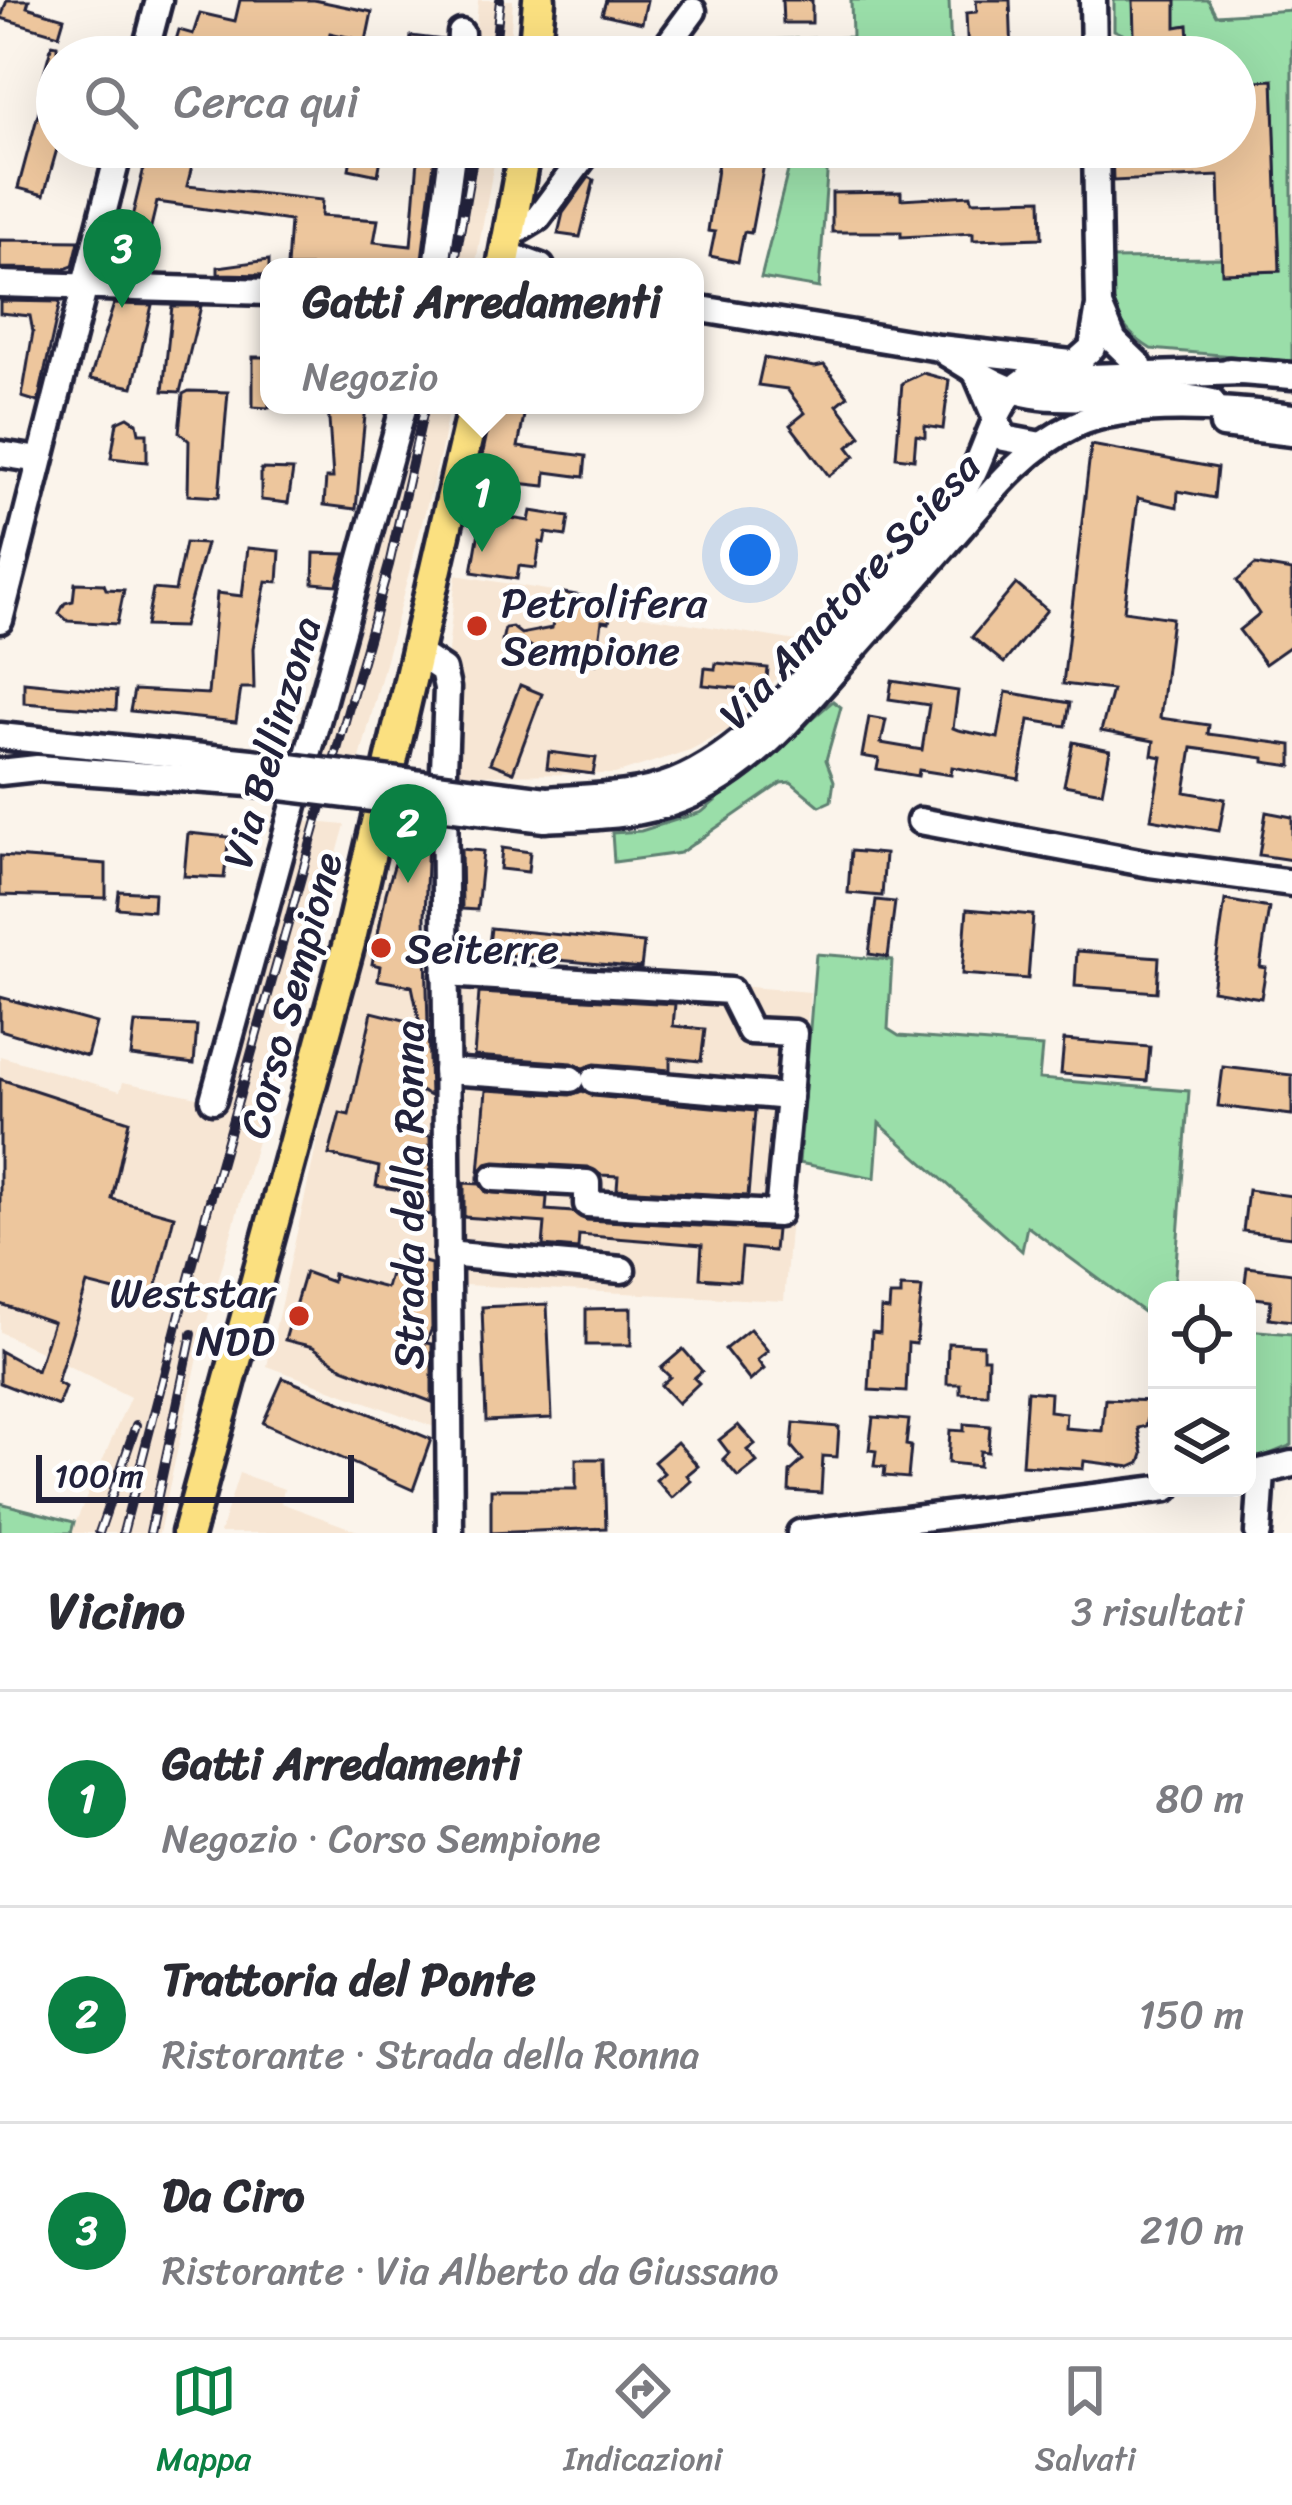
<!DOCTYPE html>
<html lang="it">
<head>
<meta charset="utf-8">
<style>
  :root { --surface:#fff; --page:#f2f2f3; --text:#2b2b33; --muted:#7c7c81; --line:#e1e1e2; --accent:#0b8043 }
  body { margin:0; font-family:Sriracha,sans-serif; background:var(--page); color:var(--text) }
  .controls { position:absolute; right:36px; bottom:36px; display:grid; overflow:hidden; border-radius:24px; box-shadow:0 12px 48px #0002 }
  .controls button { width:108px; height:108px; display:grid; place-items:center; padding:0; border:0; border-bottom:3px solid var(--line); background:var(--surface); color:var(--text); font:60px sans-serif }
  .scale { position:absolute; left:36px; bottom:30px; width:318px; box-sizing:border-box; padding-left:12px; border:6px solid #22223b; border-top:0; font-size:33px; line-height:42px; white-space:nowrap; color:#22223b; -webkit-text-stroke:9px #fff; paint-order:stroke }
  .you { position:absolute; left:750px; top:555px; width:42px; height:42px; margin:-30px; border:9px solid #fff; border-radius:50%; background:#1a73e8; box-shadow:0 0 0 18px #1a73e833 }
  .badge { display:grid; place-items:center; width:78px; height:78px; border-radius:50%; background:var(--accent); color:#fff; font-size:39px; font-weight:700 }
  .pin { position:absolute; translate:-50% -99px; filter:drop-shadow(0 3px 6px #0008) }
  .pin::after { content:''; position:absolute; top:63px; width:42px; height:36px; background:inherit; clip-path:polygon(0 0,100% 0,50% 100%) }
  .popup { position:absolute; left:260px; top:258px; width:444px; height:156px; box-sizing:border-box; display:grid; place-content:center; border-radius:24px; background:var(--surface); filter:drop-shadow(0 3px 9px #0005); font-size:39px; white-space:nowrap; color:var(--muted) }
  .popup b { font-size:45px; color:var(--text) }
  .popup::after { content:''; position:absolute; left:50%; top:100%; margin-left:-24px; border:24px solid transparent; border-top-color:var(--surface) }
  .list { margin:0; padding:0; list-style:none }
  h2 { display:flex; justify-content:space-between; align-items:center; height:156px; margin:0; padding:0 48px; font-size:51px }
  h2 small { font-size:39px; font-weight:400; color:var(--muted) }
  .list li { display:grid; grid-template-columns:78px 1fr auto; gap:36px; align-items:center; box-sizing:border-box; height:216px; padding:0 48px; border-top:3px solid var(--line) }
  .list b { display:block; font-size:45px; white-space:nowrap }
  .list p { margin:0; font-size:39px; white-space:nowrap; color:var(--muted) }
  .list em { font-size:39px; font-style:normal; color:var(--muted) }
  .icon { flex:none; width:66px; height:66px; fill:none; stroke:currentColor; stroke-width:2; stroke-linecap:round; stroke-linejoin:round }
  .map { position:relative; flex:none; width:1292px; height:1533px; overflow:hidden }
  .search { position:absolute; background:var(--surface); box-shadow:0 12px 48px #0002; left:36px; right:36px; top:36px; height:132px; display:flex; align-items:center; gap:30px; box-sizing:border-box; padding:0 42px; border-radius:66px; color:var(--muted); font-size:45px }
  .sheet { height:804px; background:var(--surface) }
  nav { display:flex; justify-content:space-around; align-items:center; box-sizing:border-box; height:168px; border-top:3px solid var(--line); background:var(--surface); font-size:33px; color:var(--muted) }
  nav a { display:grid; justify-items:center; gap:6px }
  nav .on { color:var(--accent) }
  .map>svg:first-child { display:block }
  .built { fill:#f7e6d4 }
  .green { fill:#9adea9; stroke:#5e8072; stroke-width:3 }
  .building { fill:#edc69d; stroke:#22223b; stroke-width:3 }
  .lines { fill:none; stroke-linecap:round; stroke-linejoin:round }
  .minor-casing { stroke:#22223b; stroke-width:33 }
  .major-casing { stroke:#22223b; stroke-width:39 }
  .minor { stroke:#fff; stroke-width:24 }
  .major { stroke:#fbe080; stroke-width:30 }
  .rail-casing { stroke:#22223b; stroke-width:10 }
  .rail { stroke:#fff; stroke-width:6; stroke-dasharray:18; stroke-linecap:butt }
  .minor-bridge-casing { stroke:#22223b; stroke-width:33; stroke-linecap:butt }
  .minor-bridge { stroke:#fff; stroke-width:24 }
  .poi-dot { fill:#c8321e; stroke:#fff; stroke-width:4.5 }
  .labels { text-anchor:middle; stroke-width:9; stroke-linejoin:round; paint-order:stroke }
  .street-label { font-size:42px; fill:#22223b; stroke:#fff }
  .poi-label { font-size:42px; fill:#22223b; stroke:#fff; text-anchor:start }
</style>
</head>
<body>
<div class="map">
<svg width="1292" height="1533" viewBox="0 0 1292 1533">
  <rect width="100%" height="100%" fill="#fbf4eb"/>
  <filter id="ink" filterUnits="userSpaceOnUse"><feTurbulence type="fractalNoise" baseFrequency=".00833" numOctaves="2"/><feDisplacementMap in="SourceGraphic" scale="24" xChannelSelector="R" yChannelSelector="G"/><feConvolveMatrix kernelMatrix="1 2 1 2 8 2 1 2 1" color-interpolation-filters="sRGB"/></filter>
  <g filter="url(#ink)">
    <g class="built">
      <polygon points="478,0 513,0 509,57 474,57"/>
      <polygon points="464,147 497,147 475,267 445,267"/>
      <polygon points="415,405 449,405 441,451 358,766 314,763"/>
      <polygon points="456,575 613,601 612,611 809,643 733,727 690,750 615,774 449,775 454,665 448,652"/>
      <polygon points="301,821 345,825 203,1335 159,1533 71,1533 130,1397 0,1332 0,1056 120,1091 123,1082 222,1102"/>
      <polygon points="388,826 428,835 426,928 437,1027 440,1429 267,1366"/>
      <polygon points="450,962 810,992 784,1301 464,1285"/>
      <polygon points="239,1473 284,1489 281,1503 363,1533 220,1533"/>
    </g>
    <g class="green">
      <polygon points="851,0 949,0 951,57 761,57 762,40 852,37"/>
      <path d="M1114,0H1133L1134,10L1176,0H1208L1216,15L1292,10V361L1151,349C1111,324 1113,302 1108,259L1222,258L1223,273L1280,271L1273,81L1235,82V57H1190L1187,25L1127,36L1114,30Z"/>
      <polygon points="794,147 953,147 954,156 828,160 819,288 761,278"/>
      <polygon points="833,701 841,707 826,760 834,781 831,801 820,806 791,782 781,783 680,853 614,862 612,833 641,831 702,812"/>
      <polygon points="816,954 892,960 888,1029 899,1036 1042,1047 1039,1079 1189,1091 1174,1290 1157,1290 1157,1322 1027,1226 1022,1251 879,1123 875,1178 799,1163"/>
      <polygon points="1247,1330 1292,1334 1292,1445 1247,1463"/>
      <polygon points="0,1503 74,1522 71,1533 0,1533"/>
    </g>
    <g class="building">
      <polygon points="7,0 29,0 27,7 64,18 59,35 1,18"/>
      <polygon points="240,0 314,0 372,12 366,41 330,33 324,57 272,53 271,57 246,57 222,51 221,57 171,57 179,30 193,34 200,13 235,21"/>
      <polygon points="606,0 647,0 642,23 602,14"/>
      <polygon points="782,0 812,0 812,23 783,23"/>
      <polygon points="976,0 1010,0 1012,57 968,57 966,13 977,12"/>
      <polygon points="1133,0 1176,0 1176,27 1188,25 1190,57 1128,57 1127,36 1134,34"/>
      <polygon points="411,36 444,40 444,57 409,57"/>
      <polygon points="52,44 57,45 57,149 44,195 18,188 44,92 39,91"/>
      <polygon points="1273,80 1280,271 1222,273 1219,176 1113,181 1112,147 1235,147 1235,82"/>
      <polygon points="149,147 170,147 169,152 194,158 187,186 322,200 321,216 378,220 374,242 411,246 419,147 436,147 421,267 287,267 290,221 157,202 143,260 149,261 147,272 119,271"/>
      <polygon points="353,147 383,147 378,175 349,169"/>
      <polygon points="719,155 764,164 751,233 744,232 738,262 710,256 715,232 708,231"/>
      <polygon points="589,177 594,180 580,237 558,234 563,213"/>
      <polygon points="901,192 901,199 971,195 972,201 1041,199 1042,238 973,240 973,233 901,237 901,232 832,232 832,193"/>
      <polygon points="0,240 79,241 73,266 65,269 0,268"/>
      <polygon points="269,260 269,275 218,274 218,267"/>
      <polygon points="0,301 60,302 38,402 22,397 33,332 30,316 0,313"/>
      <polygon points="114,304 152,305 133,387 90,379"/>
      <polygon points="172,306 201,306 180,392 163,391"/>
      <polygon points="253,357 269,357 269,408 253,407"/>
      <polygon points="764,358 815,367 824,365 848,396 837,405 861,436 848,447 855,456 829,476 790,425 805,413 787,389 758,385"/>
      <polygon points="923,373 949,380 943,429 925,426 925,437 916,435 914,459 896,457 902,383"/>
      <polygon points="189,391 228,392 219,497 188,495 189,441 179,432 183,394"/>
      <polygon points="328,405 366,405 356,509 324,505 326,478 333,478"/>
      <polygon points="493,405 526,405 518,447 586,456 584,477 546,472 545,486 498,481 492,515 529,521 531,511 569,517 566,536 546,533 544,543 540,542 536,568 519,566 517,579 472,572 481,520 469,518"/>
      <polygon points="128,417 137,423 139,433 147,433 147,462 111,458 117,422"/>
      <polygon points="1091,445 1217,468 1214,498 1178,491 1177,507 1138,498 1124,611 1172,618 1160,718 1209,725 1208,734 1292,745 1292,766 1264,762 1264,758 1192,748 1185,792 1225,799 1219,831 1151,819 1162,757 1152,755 1154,741 1101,731 1112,690 1063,684"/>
      <polygon points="261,469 293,470 288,503 261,500"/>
      <polygon points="185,543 206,544 183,627 146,626 153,589 175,591"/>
      <polygon points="248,548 280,551 278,582 266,581 253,648 254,688 241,688 236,722 130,711 134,690 208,694 217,593 242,596"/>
      <polygon points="314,553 346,554 337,585 313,583"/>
      <polygon points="1255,565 1292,571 1292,645 1265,664 1239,630 1259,614 1237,581"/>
      <polygon points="75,583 104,584 106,589 124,590 117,624 68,621 59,613 65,603 73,601"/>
      <polygon points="1016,584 1047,610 1004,663 972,637"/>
      <polygon points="558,592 613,601 609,622 602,621 596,664 552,657 553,647 535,649 526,643 508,646 502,641 505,628 512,627 521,634 552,628"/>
      <polygon points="716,663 768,668 766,691 703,685 705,668 715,669"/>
      <polygon points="892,681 958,691 953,728 958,730 998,738 1006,692 1070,703 1066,726 1029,720 1019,779 952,767 951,775 919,770 918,776 877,769 879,759 862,756 869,717 886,720 881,743 922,750 929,705 889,699"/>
      <polygon points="24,682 117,691 116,710 24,703"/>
      <polygon points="520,685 542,694 513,772 490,763"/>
      <polygon points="1073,742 1110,750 1102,792 1064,785"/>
      <polygon points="549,752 596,758 593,774 547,768"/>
      <polygon points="1266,812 1292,817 1292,860 1259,855"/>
      <polygon points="405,829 428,835 425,917 430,1096 420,1091 411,1131 430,1136 431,1215 424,1214 407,1191 376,1186 379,1167 329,1155 340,1113 349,1115 372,1012 420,1024 412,986 378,980 380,966 372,964 386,893"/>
      <polygon points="188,833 229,837 224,878 184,876"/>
      <polygon points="502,848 530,852 528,872 500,869"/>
      <polygon points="461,849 483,851 477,910 462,909"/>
      <polygon points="851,851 885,854 882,896 848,893"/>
      <polygon points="0,856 106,864 106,898 0,895"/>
      <polygon points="119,891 154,893 153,911 117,908"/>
      <polygon points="876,900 895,902 888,957 869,954"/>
      <polygon points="1225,900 1269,908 1260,967 1266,968 1261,998 1212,990"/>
      <polygon points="967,909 1033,915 1028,979 962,974"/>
      <polygon points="491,928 644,943 641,968 488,953"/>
      <polygon points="1077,951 1159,957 1157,992 1075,986"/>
      <polygon points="479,993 675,1004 673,1026 705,1029 701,1061 670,1058 670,1070 595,1064 583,1068 572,1063 474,1056"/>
      <polygon points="0,997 96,1023 87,1056 0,1030"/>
      <polygon points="135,1023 197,1026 194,1064 131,1056"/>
      <polygon points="1064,1040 1150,1047 1147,1081 1061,1074"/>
      <polygon points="1223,1067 1292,1075 1292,1115 1218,1106"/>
      <polygon points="0,1079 129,1121 112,1199 174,1216 153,1301 87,1284 57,1382 65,1387 58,1406 0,1383 0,1351 37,1371 53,1322 0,1304"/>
      <polygon points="486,1090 570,1095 582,1091 593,1096 755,1111 748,1196 617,1189 618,1176 601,1175 588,1167 495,1162 486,1164 479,1173"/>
      <polygon points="478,1180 486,1192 547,1197 546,1210 573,1212 586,1220 776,1230 774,1251 742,1248 739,1281 700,1278 702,1245 579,1235 578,1249 543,1246 545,1223 464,1217 464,1183 478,1184"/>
      <polygon points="1248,1190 1292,1196 1292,1237 1243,1231"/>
      <polygon points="410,1258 431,1264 432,1328 426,1343 432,1344 432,1402 343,1368 313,1347 285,1340 305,1272 332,1282 333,1274 386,1288 394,1260 408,1263"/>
      <polygon points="1247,1267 1292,1273 1292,1321 1269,1318 1271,1300 1247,1297 1244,1290"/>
      <polygon points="901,1287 922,1288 916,1344 908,1343 906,1392 869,1390 872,1332 880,1333 881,1309 889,1310 890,1296 901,1296"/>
      <polygon points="547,1304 552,1418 486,1421 482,1307"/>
      <polygon points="631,1308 631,1345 586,1345 586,1309"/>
      <polygon points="750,1329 768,1351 757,1360 764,1369 750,1381 725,1349"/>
      <polygon points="948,1343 983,1345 983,1358 988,1358 987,1394 960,1393 960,1384 947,1384"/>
      <polygon points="683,1349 702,1371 694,1378 699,1383 678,1403 661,1385 670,1377 661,1368"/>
      <polygon points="283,1378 431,1439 413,1490 263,1423"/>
      <polygon points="1027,1391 1050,1393 1049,1411 1066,1413 1065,1428 1102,1431 1105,1399 1152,1401 1146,1426 1138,1428 1143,1454 1140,1463 1131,1467 1084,1461 1083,1469 1022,1465"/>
      <polygon points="873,1417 909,1420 906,1445 911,1446 908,1478 884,1476 885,1467 874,1466 876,1451 869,1450"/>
      <polygon points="794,1423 839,1427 837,1457 823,1456 821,1493 789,1491 790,1472 803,1460 792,1447"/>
      <polygon points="964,1424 990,1426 988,1452 980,1451 979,1466 948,1463 950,1430 964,1431"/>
      <polygon points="738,1425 755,1444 747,1450 757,1462 738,1477 723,1459 729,1453 719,1440"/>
      <polygon points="677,1442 698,1466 687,1475 691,1481 672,1498 656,1480 664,1473 654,1462"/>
      <polygon points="576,1459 604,1459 606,1528 491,1533 491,1489 576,1489"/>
    </g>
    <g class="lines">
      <g class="minor-casing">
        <g id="minor">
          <polyline points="1093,0 1094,57"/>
          <polyline points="144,57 159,0"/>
          <polyline points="460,57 461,33"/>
          <polyline points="659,57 693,11"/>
          <polyline points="510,235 538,218 591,147"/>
          <polyline points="506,254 541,267"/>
          <polyline points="437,267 453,147"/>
          <polyline points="0,284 269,292"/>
          <polyline points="695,308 939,348 1080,364"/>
          <polyline points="1100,308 1114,341 1139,365"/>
          <path d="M946,353C975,371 1006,393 1041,396C1100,402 1153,388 1212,402"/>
          <polyline points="1074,364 1092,348 1099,306 1096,147"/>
          <polyline points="1229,371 1292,376"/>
          <polyline points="976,372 1004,438 1041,445"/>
          <polyline points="1223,425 1292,433"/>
          <polyline points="0,454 39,460"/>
          <polyline points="0,620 120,147"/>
          <polyline points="419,654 443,670 447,688 444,770 450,1533"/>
          <polyline points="0,736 251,762"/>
          <polyline points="0,772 37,768 249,783"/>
          <path d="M546,800C588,797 634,798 674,782C759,747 816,661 875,595C907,559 945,522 969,481C988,448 995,399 1027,379L1243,372"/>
          <path d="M545,819C589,816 638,817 680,800C752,771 801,709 851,652C887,611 924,570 960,528C993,490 1028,447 1075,425C1129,400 1233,409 1292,417"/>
          <polyline points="920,821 1150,864 1292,883"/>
          <polyline points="445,974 730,991 750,1031 794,1033 789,1097 594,1080"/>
          <polyline points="446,1071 571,1079"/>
          <polyline points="213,1100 404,405"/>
          <polyline points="494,1178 587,1183 587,1204 778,1214 789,1097"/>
          <polyline points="447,1254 622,1270"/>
          <polyline points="1248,1475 1292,1464"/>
          <polyline points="800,1533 1167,1488"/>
          <polyline points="1258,1533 1262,1473"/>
        </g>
      </g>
      <g class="major-casing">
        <g id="major">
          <polyline points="534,57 539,0"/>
          <polyline points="503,267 525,147"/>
          <polyline points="188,1533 349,943 474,405"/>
        </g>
      </g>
      <use href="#minor" class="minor"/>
      <use href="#major" class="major"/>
      <g class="rail-casing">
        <g id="rail">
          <polyline points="494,57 500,0"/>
          <polyline points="454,267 475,147"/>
          <polyline points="99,1533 136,1425"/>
          <polyline points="123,1533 200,1236 389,565 425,405"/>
          <polyline points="150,1533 192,1334"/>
        </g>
      </g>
      <use href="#rail" class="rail"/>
      <g class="minor-bridge-casing">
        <g id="minor-bridge">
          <polyline points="251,762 546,800"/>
          <polyline points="249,783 545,819"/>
        </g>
      </g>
      <use href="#minor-bridge" class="minor-bridge"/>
    </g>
  </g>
  <g class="poi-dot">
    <circle cx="477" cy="626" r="12"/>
    <circle cx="381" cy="948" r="12"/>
    <circle cx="299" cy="1316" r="12"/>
  </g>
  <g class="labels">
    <g class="street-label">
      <text transform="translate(849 590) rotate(-47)" y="15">Via Amatore Sciesa</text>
      <text transform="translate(271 742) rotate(-74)" y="15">Via Bellinzona</text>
      <text transform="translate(290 995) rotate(-75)" y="15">Corso Sempione</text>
      <text transform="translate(408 1195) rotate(-90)" y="15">Strada della Ronna</text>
    </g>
    <g class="poi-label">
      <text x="501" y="617">Petrolifera<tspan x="501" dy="48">Sempione</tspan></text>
      <text x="405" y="963">Seiterre</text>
      <text x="275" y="1307" text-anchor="end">Weststar<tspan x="275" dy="48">NDD</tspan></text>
    </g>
  </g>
</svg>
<div class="controls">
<button><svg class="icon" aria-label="locate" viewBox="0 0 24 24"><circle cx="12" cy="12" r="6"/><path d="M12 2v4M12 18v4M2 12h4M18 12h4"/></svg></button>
<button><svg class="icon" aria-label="layers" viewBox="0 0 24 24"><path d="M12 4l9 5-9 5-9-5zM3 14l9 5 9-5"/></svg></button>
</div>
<div class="scale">100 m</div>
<div class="you"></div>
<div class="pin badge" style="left:482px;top:552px">1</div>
<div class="popup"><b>Gatti Arredamenti</b>Negozio</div>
<div class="pin badge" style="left:408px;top:883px">2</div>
<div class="pin badge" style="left:122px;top:308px">3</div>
<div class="search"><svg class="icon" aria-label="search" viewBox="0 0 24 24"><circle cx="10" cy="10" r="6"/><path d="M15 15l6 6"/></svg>Cerca qui</div>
</div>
<section class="sheet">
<h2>Vicino<small>3 risultati</small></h2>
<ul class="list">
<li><span class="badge">1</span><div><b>Gatti Arredamenti</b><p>Negozio · Corso Sempione</p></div><em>80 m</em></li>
<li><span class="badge">2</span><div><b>Trattoria del Ponte</b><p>Ristorante · Strada della Ronna</p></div><em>150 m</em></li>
<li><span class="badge">3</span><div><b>Da Ciro</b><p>Ristorante · Via Alberto da Giussano</p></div><em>210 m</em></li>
</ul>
</section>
<nav>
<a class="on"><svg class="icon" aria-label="map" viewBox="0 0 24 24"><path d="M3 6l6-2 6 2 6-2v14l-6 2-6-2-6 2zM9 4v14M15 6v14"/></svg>Mappa</a>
<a><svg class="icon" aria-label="directions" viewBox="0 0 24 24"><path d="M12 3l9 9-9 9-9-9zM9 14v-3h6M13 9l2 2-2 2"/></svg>Indicazioni</a>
<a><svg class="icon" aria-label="saved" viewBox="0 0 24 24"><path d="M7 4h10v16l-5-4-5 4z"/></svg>Salvati</a>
</nav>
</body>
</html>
